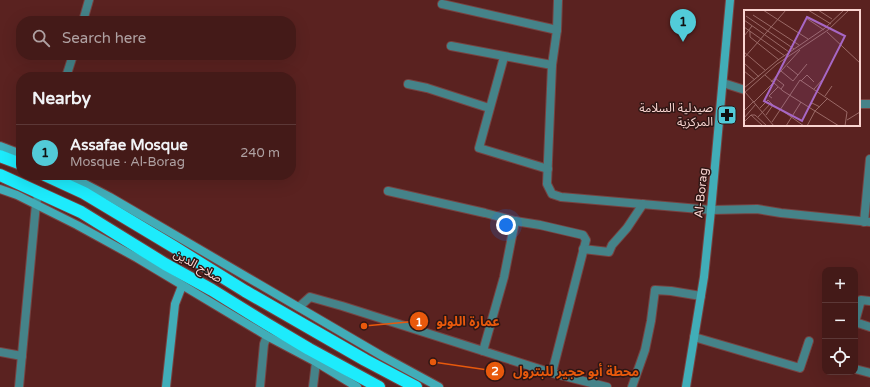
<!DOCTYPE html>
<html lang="en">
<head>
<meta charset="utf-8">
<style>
  :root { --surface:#441a18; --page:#4e2725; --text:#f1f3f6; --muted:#afa1a2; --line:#5c3837; --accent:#52cbd8 }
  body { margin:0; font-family:"Varela Round","Noto Sans Arabic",sans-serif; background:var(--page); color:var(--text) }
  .controls { position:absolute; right:12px; bottom:12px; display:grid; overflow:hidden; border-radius:8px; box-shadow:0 4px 16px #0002 }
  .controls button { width:36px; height:36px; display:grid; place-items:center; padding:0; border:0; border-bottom:1px solid var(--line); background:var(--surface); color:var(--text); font:20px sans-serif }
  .you { position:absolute; left:506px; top:225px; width:14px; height:14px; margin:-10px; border:3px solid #fff; border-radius:50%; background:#1a73e8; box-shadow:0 0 0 6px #1a73e833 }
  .badge { display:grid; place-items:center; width:26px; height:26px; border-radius:50%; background:var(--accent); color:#111; font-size:13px; font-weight:700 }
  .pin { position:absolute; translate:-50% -33px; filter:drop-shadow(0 1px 2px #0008) }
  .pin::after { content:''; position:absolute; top:21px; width:14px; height:12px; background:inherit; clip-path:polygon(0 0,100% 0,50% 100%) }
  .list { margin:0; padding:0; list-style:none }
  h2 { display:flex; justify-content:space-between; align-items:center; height:52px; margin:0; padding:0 16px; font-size:17px }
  h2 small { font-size:13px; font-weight:400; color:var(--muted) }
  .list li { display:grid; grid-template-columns:26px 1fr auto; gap:12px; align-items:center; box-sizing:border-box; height:56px; padding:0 16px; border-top:1px solid var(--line) }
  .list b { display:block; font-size:15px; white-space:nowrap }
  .list p { margin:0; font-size:13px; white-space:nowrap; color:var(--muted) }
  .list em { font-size:13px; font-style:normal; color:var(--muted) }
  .icon { flex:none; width:22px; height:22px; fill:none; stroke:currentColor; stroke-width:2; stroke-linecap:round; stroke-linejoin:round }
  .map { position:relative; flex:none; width:870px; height:387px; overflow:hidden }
  .search { position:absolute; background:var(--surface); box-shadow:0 4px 16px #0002; left:16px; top:16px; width:280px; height:44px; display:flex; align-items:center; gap:10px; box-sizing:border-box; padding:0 14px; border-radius:16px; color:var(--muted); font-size:15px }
  .panel { position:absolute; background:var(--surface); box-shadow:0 4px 16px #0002; left:16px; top:72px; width:280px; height:108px; border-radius:16px }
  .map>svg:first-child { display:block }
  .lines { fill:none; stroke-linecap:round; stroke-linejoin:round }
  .street-casing { stroke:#774240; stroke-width:10 }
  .secondary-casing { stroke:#774240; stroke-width:10 }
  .highway-casing { stroke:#774240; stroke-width:14 }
  .street { stroke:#458389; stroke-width:8 }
  .secondary { stroke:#41adb8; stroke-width:8 }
  .highway { stroke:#1debfc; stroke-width:12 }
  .labels { text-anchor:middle; stroke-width:3; stroke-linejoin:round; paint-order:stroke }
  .poi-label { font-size:12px; fill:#f9d4d0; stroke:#2f1614; text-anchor:end }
  .street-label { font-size:12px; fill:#f9d4d0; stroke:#2f1614 }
  .inset-road { fill:none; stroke:#9a6966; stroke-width:1 }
  .view { fill:#a767c5; fill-opacity:0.15; stroke:#a767c5; stroke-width:2 }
  .inset-edge { fill:none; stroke:#f9d4d0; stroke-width:2 }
  .leader { fill:none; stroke:#e8590c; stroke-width:1.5 }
  .callout-dot { fill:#e8590c; stroke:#2f1614; stroke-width:1.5 }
  .mark-label { font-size:12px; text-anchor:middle; font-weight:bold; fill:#fff }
  .callout-label { font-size:13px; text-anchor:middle; font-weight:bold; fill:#e8590c; stroke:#2f1614; stroke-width:3; stroke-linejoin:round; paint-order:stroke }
</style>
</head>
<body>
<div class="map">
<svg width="870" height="387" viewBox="0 0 870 387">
  <rect width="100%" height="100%" fill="#5a2220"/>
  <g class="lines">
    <g class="street-casing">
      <g id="street">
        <polyline points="558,0 557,30 552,65 547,184 552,194 561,197 711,210 757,209 781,213 870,222"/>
        <polyline points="442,4 557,30"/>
        <polyline points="83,21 89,0"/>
        <polyline points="451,46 552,65"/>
        <polyline points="504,57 479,148 548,169"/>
        <polyline points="66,77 73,55"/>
        <polyline points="723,83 745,90"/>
        <polyline points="408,84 427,88 489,108"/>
        <polyline points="859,104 870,104"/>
        <polyline points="388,191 485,213 515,221 540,225 583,235 586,240 552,373"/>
        <polyline points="864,222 870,159"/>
        <polyline points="583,249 609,252 612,245 627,228 643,204"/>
        <polyline points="299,307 310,297 342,306 552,373 607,387"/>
        <polyline points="855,322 861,300 870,301"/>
        <polyline points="855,322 870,327"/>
        <polyline points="694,337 800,368 809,341"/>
        <polyline points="483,351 504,277 515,221"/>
        <polyline points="0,352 22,356"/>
        <polyline points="855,369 870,373"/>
        <polyline points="19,387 36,204 39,192"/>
        <polyline points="260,387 264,344 267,336"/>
        <polyline points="313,387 316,362"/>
        <polyline points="632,387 645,350 651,321 655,290 671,291 701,296"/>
      </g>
    </g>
    <g class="secondary-casing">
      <g id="secondary">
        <polyline points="0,146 21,154"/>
        <polyline points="68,175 110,197 382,356 439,387"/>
        <polyline points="0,189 17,195 77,225 137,258 267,336 316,362 357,387"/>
        <polyline points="166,387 175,304 182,286"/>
        <polyline points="686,387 704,277 711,210 730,0"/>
      </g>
    </g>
    <g class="highway-casing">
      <g id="highway">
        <polyline points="0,156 21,164"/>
        <polyline points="0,175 81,212 165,264 212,290 267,324 309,349 379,387"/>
        <polyline points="45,175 84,193 174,247 245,291 365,360 416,387"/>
      </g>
    </g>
    <use href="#street" class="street"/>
    <use href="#secondary" class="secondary"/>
    <use href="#highway" class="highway"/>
  </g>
  <defs>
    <g id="pharmacy-square" transform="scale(1)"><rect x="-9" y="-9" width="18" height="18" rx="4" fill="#52cbd8" stroke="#2f1614"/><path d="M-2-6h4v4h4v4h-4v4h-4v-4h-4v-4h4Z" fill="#111"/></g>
  </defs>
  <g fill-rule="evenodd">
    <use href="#pharmacy-square" x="727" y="115"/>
  </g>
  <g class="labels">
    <g class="poi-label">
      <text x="713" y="112">صيدلية السلامة<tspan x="713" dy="14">المركزية</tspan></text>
    </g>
    <g class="street-label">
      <text transform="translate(701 193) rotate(-84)" y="4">Al-Borag</text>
      <text transform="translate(198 266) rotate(30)" y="4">صلاح الدين</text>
    </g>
  </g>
  <g transform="translate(744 10)">
    <rect width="116" height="116" fill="#5a2220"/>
    <path class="inset-road" d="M19,0L64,29M64,0L87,14M74,0L88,9M9,5L55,35M2,6L50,39M62,8L80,20M0,10L45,42M0,17L41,46M6,21V27L35,50M83,22L116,53M0,26L8,16M0,42L21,60M0,48L42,0M0,53L15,67M43,56L54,65M0,61L11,70M37,61L49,71L63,54M21,65L39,81L95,116M31,68L40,75L37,79M57,71L63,65L70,72M27,72L56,40M0,78L34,50L81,18L100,0M70,79L79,69M1,82L30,116M0,83L33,54L84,20L105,0M81,86L88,76M28,88L25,86L34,77M10,92L29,73M65,97L68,93L76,97M16,98L24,90L29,95L22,105M36,99L60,116M0,101L10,91M7,105H11L23,116M14,107L27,93M0,108L12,94M103,110L116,102M0,112L7,105L19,116M28,112L56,70L103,102L101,116M42,116L57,92M63,116L71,101L84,88"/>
    <path class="view" d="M63,7L101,26L58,111L20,91Z"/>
    <rect width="116" height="116" class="inset-edge"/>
  </g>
  <path class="leader" d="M364 326L419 321M433 362L495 371"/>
  <g class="callout-dot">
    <circle cx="364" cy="326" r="4"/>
    <circle cx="433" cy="362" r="4"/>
    <circle cx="419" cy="321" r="10"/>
    <circle cx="495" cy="371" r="10"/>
  </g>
  <g class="mark-label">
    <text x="419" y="326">1</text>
    <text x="495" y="375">2</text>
  </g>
  <g class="callout-label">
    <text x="468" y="326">عمارة اللولو</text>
    <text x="576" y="376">محطة أبو حجير للبترول</text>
  </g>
</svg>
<div class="controls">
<button>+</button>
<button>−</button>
<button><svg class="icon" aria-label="locate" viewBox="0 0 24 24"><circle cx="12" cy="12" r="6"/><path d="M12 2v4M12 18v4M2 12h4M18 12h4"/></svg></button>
</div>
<div class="you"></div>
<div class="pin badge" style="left:683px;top:42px">1</div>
<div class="search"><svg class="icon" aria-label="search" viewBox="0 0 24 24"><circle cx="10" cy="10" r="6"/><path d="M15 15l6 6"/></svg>Search here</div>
<section class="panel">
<h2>Nearby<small></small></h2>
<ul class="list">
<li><span class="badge">1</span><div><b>Assafae Mosque</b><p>Mosque · Al-Borag</p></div><em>240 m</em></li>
</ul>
</section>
</div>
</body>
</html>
